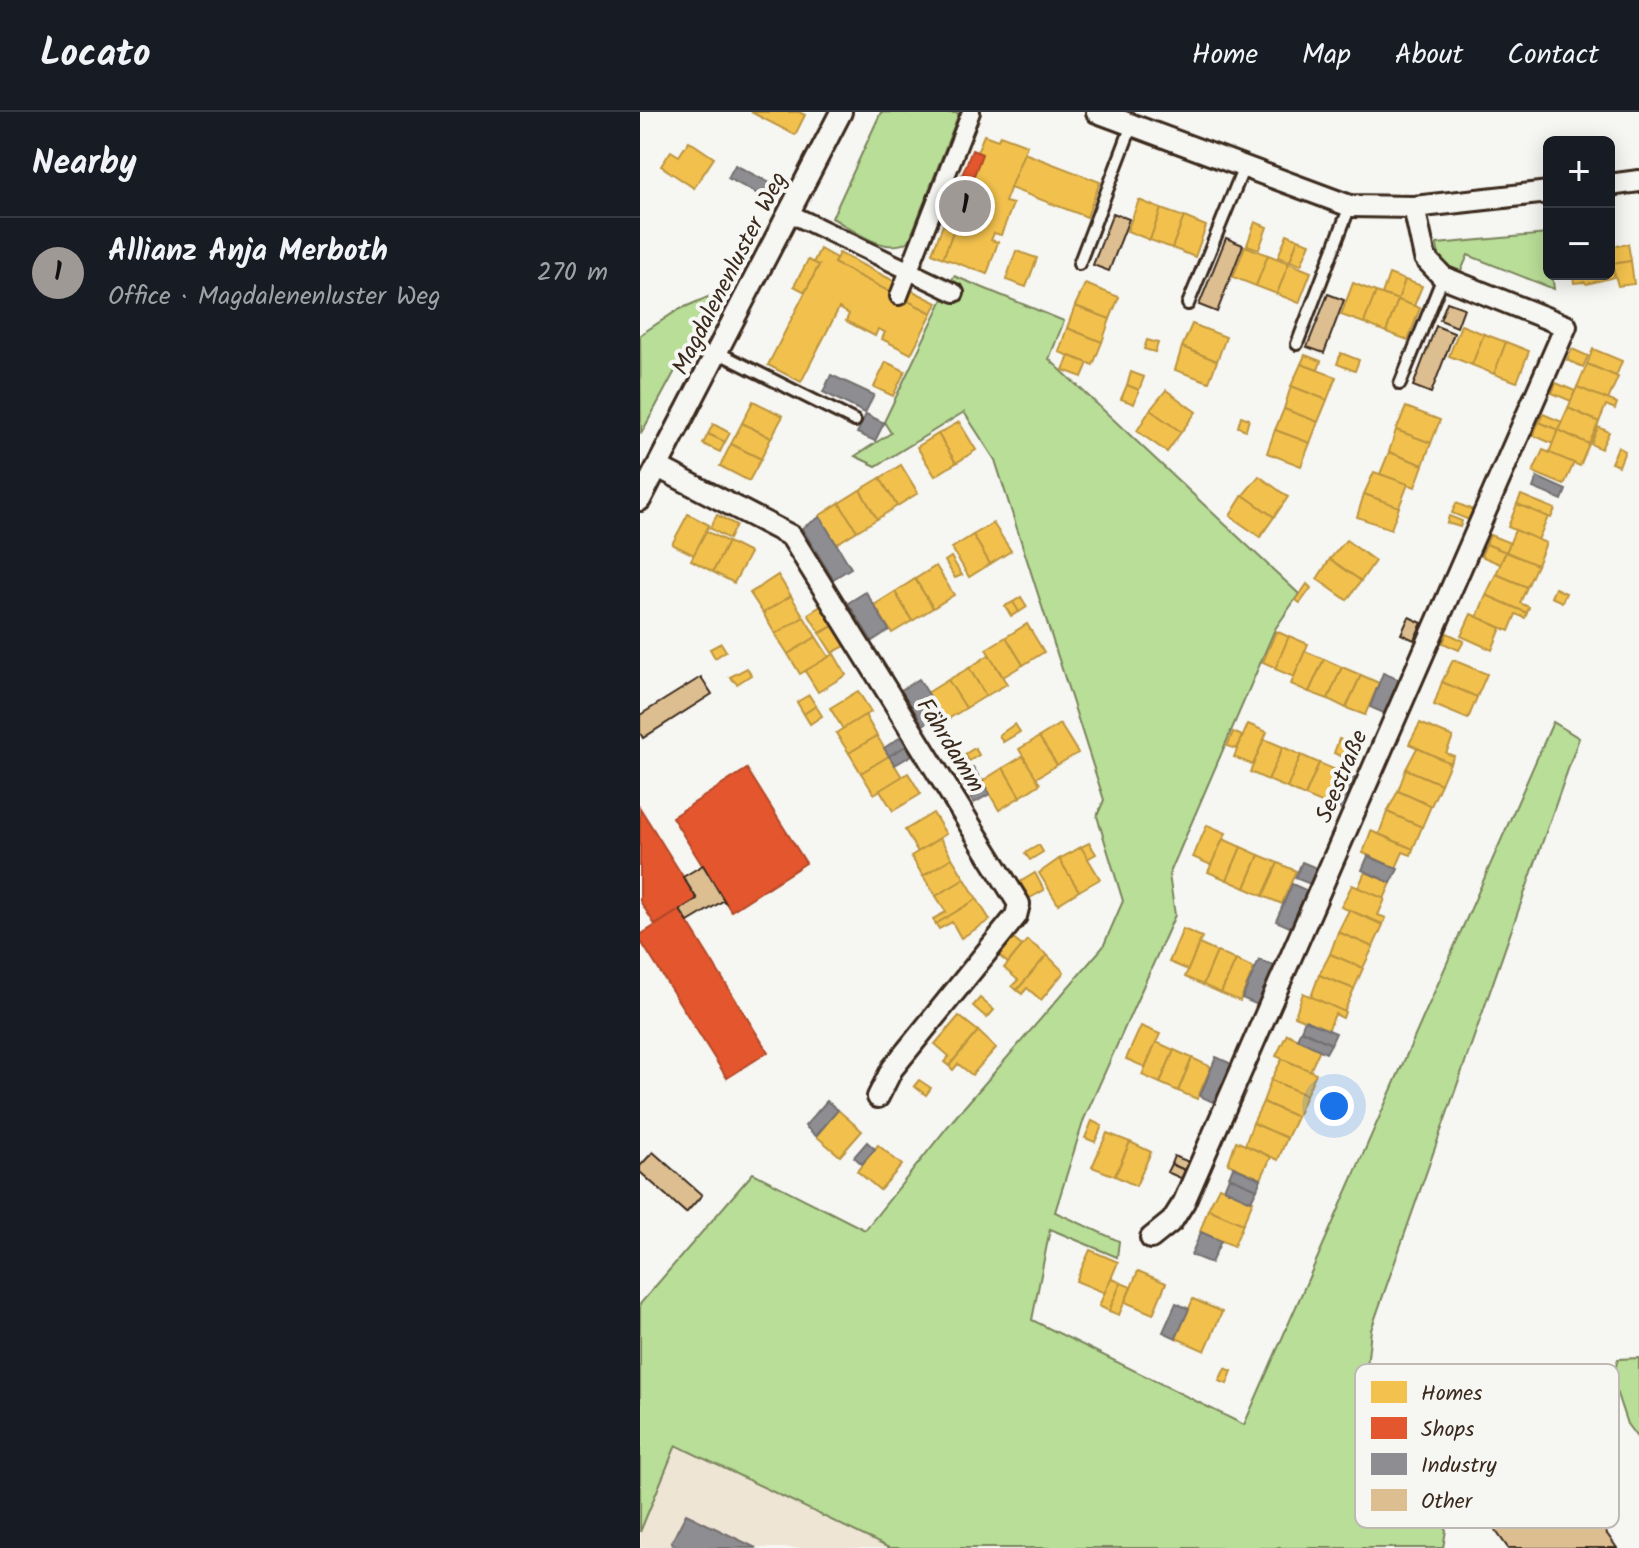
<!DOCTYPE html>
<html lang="en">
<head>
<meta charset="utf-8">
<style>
  :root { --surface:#171b24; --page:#242831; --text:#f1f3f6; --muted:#9ea1a6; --line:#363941; --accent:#9f9995 }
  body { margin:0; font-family:Kalam,sans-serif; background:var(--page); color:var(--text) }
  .controls { position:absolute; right:24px; top:24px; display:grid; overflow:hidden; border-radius:12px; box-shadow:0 4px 20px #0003 }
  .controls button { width:72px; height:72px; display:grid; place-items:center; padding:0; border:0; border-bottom:2px solid var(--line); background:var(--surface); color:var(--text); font:40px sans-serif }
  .you { position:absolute; left:694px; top:994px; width:28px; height:28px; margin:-20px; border:6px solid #fff; border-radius:50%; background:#1a73e8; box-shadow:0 0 0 12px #1a73e833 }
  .badge { display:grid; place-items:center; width:52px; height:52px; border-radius:50%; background:var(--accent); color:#111; font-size:26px; font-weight:700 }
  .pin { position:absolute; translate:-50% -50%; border:4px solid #fff; box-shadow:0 2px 8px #0006 }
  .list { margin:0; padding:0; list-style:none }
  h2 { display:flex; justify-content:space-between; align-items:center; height:104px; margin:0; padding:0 32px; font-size:34px }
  h2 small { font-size:26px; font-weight:400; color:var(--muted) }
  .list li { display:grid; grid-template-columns:52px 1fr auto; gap:24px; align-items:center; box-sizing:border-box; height:112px; padding:0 32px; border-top:2px solid var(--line) }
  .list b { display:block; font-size:30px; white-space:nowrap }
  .list p { margin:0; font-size:26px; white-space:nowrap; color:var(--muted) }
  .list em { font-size:26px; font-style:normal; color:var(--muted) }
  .map { position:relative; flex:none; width:999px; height:1436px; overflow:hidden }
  header { display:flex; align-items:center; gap:48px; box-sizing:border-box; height:112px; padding:0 40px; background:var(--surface); border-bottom:2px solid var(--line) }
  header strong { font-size:38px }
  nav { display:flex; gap:44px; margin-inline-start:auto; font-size:28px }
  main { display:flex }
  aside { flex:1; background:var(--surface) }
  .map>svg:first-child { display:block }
  .built { fill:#eee5d5 }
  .green { fill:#b9de98; stroke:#7a845b; stroke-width:2 }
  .homes { fill:#f2c14e; stroke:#bb9440; stroke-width:2 }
  .shops { fill:#e4572e; stroke:#b14a29; stroke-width:2 }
  .industry { fill:#8d8d92; stroke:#746f6f; stroke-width:2 }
  .building { fill:#dcbe90; stroke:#3b2a1e; stroke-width:2 }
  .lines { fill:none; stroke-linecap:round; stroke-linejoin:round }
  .service-casing { stroke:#3b2a1e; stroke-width:16 }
  .pedestrian-casing { stroke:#3b2a1e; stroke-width:22 }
  .minor-casing { stroke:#3b2a1e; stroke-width:26 }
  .service { stroke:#f6f6f2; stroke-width:10 }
  .pedestrian { stroke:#f6f6f2; stroke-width:16 }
  .minor { stroke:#f6f6f2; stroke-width:20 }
  .labels { text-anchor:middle; stroke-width:8; stroke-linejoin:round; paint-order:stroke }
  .street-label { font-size:24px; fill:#3b2a1e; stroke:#f6f6f2 }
  .key { fill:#f6f6f2; stroke:#beb9b2; stroke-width:2 }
  .key-label { font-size:22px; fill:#3b2a1e }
</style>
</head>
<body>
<header>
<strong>Locato</strong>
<nav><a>Home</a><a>Map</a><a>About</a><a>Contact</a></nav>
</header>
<main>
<aside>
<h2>Nearby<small></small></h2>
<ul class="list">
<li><span class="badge">1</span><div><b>Allianz Anja Merboth</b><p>Office · Magdalenenluster Weg</p></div><em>270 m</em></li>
</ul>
</aside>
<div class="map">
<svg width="999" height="1436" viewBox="0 0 999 1436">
  <rect width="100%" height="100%" fill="#f6f6f2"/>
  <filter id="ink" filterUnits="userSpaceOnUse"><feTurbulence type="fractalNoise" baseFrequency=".0125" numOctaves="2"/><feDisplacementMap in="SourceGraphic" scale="16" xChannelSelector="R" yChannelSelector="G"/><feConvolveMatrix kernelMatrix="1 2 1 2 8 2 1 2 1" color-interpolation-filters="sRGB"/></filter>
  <g filter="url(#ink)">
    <polygon class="built" points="36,1332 249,1436 0,1436 0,1420"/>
    <g class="green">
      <path d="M241,0L319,1L269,129C245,144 214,118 192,106Z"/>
      <path d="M907,122L909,162H912L914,177L828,143L820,161C807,155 797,146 797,132Z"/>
      <polygon points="314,164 424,209 409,247 659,482 635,517 529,763 535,803 444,1007 415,1100 479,1129 477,1145 410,1117 392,1208 604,1313 913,610 939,626 731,1218 725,1272 764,1302 812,1359 787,1387 806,1418 803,1436 249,1436 36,1333 0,1420 0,1192 113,1061 225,1118 313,1008 463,835 483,789 457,704 464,688 355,348 324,300 236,354 215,344 251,321 244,310"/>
      <polygon points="77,181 1,322 0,223 38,198"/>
      <polygon points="999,1246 999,1328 987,1312 972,1267 978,1247"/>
    </g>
    <g class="homes">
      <polygon points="111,0 159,0 165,3 155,23"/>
      <polygon points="344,23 358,28 360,23 387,33 365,90 373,92 361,123 354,121 351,128 358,130 347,162 303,146 342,42 337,40"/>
      <polygon points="49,29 74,46 54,76 21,54 31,39 39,44"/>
      <polygon points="384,41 460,70 447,105 370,76"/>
      <polygon points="499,88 521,97 510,128 487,119"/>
      <polygon points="521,97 544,105 532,136 510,128"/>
      <polygon points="544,105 566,114 555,145 532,136"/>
      <polygon points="615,110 627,115 619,137 607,133"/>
      <polygon points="303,113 314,117 303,146 292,141"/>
      <polygon points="647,122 658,127 650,149 638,145"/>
      <polygon points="658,127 670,131 661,153 650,149"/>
      <polygon points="969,131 974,165 947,172 944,170 934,171 933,162 969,162"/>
      <polygon points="988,132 991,149 972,152 970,135"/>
      <polygon points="605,134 628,143 616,174 593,165"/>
      <polygon points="180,137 196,146 194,151 292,201 271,242 242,227 245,220 238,217 235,224 206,209 209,202 199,196 161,270 128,253 179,153 173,151"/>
      <polygon points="376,139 397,146 386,175 366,168"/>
      <polygon points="199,141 258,171 252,181 194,151"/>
      <polygon points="628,143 649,151 637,182 616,174"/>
      <polygon points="168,148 179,153 165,180 154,174"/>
      <polygon points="991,149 994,172 978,174 972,152"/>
      <polygon points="649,151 671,160 659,191 637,182"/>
      <polygon points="749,162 765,168 758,188 742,182"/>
      <polygon points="765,168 782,174 774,194 758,188"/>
      <polygon points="713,171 736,180 724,211 701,203"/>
      <polygon points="445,172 479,185 470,207 435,194"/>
      <polygon points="271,178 297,191 292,201 266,188"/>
      <polygon points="736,180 758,188 746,220 724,211"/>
      <polygon points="758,188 780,196 768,228 746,220"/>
      <polygon points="435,194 470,207 462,230 427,216"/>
      <polygon points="552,212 586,225 577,249 542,235"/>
      <polygon points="821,213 844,222 832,253 809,244"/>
      <polygon points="427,216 462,230 453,253 419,240"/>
      <polygon points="844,222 866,230 854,262 832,253"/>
      <polygon points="507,228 518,231 515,240 504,237"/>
      <polygon points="866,230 889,239 877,270 854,262"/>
      <polygon points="542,235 577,249 569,270 535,258"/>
      <polygon points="932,237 948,244 943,255 927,248"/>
      <polygon points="953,237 982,249 976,264 947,252"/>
      <polygon points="701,241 719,248 715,259 697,252"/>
      <polygon points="665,243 681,249 678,258 661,252"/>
      <polygon points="429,244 448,251 442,265 423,258"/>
      <polygon points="246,250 265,259 253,284 234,275"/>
      <polygon points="661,252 696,265 687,288 651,274"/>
      <polygon points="947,252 978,265 968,288 937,275"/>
      <polygon points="491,260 504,265 499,278 487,273"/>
      <polygon points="916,271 935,279 931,289 912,281"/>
      <polygon points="487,273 499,278 494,292 481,287"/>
      <polygon points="651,274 687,288 678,310 644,297"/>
      <polygon points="937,275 977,291 975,297 966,293 959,310 928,296"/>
      <polygon points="526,278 556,300 541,320 510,298"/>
      <polygon points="113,289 143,304 131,326 102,311"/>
      <polygon points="766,295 800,308 791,331 756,318"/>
      <polygon points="928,296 959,310 949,332 918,318"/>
      <polygon points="644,297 678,310 670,331 635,318"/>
      <polygon points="510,298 541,320 527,340 497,319"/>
      <polygon points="903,302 922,310 918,318 899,310"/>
      <polygon points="601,304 609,307 606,318 598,315"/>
      <polygon points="319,310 336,338 316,351 298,322"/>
      <polygon points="899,310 918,318 913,332 893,323"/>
      <polygon points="102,311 131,326 121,347 91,332"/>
      <polygon points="73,312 90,321 85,330 68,322"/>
      <polygon points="958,315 969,320 961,337 951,332"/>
      <polygon points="635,318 670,331 661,354 627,341"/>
      <polygon points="756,318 791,331 783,353 749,340"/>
      <polygon points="918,318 949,332 940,354 909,341"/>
      <polygon points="68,322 85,330 80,340 63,332"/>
      <polygon points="298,322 316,351 295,364 277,335"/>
      <polygon points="91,332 121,347 109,369 80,354"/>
      <polygon points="978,335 985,339 979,354 971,351"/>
      <polygon points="903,338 934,351 924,373 893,360"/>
      <polygon points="749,340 783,353 775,375 740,362"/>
      <polygon points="261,353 278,381 257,394 240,366"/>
      <polygon points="734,360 768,372 759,395 724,382"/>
      <polygon points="619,364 648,385 634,405 603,383"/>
      <polygon points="240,366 257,394 237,407 220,378"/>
      <polygon points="220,378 237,407 217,419 199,391"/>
      <polygon points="724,382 759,395 751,417 717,405"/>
      <polygon points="603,383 634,405 620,425 590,404"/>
      <polygon points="881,383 915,397 911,406 877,392"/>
      <polygon points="199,391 217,419 196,432 179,404"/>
      <polygon points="816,391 833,398 829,408 812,401"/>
      <polygon points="877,392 908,405 898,428 868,415"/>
      <polygon points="48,402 69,413 54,443 32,432"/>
      <polygon points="77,403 96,413 89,427 70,416"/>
      <polygon points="809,404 822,409 820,415 807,411"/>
      <polygon points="353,411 371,439 350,452 333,423"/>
      <polygon points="875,418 906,431 897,453 866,440"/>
      <polygon points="66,419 88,430 73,460 51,448"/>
      <polygon points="333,423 350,452 329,465 312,436"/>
      <polygon points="850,423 870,431 866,440 846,432"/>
      <polygon points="706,428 735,449 721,469 690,447"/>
      <polygon points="88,430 110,441 94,471 73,460"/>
      <polygon points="846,432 866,440 860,452 841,444"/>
      <polygon points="866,440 897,453 887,475 856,462"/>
      <polygon points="311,445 322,463 315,466 305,449"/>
      <polygon points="690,447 721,469 707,488 677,467"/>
      <polygon points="296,454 314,483 293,496 275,467"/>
      <polygon points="856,462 887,475 880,491 889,495 887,501 846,483"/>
      <polygon points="138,463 151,484 123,501 110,481"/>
      <polygon points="275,467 293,496 272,509 255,480"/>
      <polygon points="667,472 671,476 660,491 656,488"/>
      <polygon points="915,476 926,481 922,490 911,485"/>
      <polygon points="255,480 272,509 252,521 234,493"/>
      <polygon points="846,483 887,501 885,506 876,502 869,519 837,505"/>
      <polygon points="151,484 164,505 135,522 123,501"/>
      <polygon points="381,485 387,495 379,500 373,490"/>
      <polygon points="373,490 379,500 371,504 365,494"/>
      <polygon points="181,494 193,514 180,521 168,502"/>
      <polygon points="831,502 861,516 852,538 821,524"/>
      <polygon points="164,505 176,525 148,542 135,522"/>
      <polygon points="387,512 404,540 383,553 366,525"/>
      <polygon points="193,514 205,534 192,541 180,522"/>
      <polygon points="636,519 649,525 636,556 623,550"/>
      <polygon points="807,521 824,529 819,538 803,531"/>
      <polygon points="649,524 668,532 654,565 635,557"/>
      <polygon points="176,525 189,545 160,562 148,542"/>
      <polygon points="366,525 383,553 363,565 346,537"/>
      <polygon points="81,531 86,539 75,546 70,537"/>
      <polygon points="665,539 684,547 669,580 651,572"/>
      <polygon points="194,542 206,563 178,580 165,559"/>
      <polygon points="349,543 367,572 346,584 329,556"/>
      <polygon points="684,547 702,555 688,587 669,580"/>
      <polygon points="813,548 847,562 837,585 802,570"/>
      <polygon points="702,555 721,563 706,596 688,587"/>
      <polygon points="107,556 111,563 97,572 90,565"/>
      <polygon points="329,556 346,584 326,596 308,568"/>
      <polygon points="721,563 739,571 725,603 706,596"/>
      <polygon points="308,568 326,596 305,609 287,581"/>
      <polygon points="802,570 837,585 828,607 794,593"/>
      <polygon points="218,579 231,600 203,617 190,596"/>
      <polygon points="169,583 176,594 164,602 157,590"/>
      <polygon points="176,594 182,604 170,612 164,602"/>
      <polygon points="225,603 237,624 209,641 196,621"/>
      <polygon points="780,611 813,625 806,641 814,644 810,651 769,632"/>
      <polygon points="375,612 380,620 363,630 359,623"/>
      <polygon points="420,612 438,641 417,653 399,625"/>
      <polygon points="608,612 627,620 613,653 594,645"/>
      <polygon points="593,620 602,624 596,637 587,634"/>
      <polygon points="237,624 249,644 221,661 209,641"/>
      <polygon points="399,625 417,653 396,666 379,637"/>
      <polygon points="624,627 643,635 628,668 610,660"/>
      <polygon points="699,627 708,631 702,645 694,641"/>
      <polygon points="643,635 661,643 647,676 628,668"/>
      <polygon points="335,636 339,643 329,649 325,642"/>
      <polygon points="777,636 810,651 801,672 766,657"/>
      <polygon points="661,643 679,651 665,684 647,676"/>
      <polygon points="249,644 262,665 234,682 221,661"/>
      <polygon points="383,644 400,672 380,685 363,656"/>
      <polygon points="679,651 698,659 684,692 665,684"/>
      <polygon points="363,656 380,685 359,698 342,669"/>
      <polygon points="766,657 801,672 791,694 758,679"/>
      <polygon points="268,661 281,682 253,699 240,678"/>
      <polygon points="758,679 791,694 782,715 747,700"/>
      <polygon points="747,700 782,715 773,737 739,722"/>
      <polygon points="293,701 306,722 278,740 265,718"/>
      <polygon points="567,713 586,721 571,753 553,745"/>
      <polygon points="731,719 773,737 771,743 763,740 756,756 723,741"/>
      <polygon points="300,726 312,746 283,764 271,744"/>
      <polygon points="583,727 601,735 587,768 568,760"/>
      <polygon points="449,731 456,742 447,747 441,735"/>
      <polygon points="399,733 403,740 390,748 385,741"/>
      <polygon points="441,735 460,767 439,779 419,747"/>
      <polygon points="601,735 619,743 605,776 587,768"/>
      <polygon points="619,743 638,751 623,784 605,776"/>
      <polygon points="312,746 325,767 296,784 283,764"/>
      <polygon points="419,747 439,779 418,792 399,761"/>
      <polygon points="638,751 656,759 642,792 623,784"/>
      <polygon points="725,760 751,771 744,787 718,776"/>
      <polygon points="395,761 404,778 390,786 380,770"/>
      <polygon points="325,767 337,787 296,812 293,807 306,800 296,784"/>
      <polygon points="712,773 745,787 738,803 746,806 743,812 701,795"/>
      <polygon points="337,787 350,808 321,826 312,810 299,817 296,812"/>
      <polygon points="709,798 743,813 733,835 698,820"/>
      <polygon points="543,817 562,825 548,858 529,850"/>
      <polygon points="698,820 733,835 723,856 690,842"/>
      <polygon points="372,826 382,834 368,851 358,843"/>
      <polygon points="387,828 407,843 377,878 372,874 378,868 364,856"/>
      <polygon points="559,832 577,840 563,873 545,865"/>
      <polygon points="577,840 596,848 581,881 563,873"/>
      <polygon points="690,842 723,856 714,877 679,863"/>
      <polygon points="407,843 424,860 401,888 387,876 382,882 377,878"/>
      <polygon points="596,848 614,856 600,889 581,881"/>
      <polygon points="679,863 714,877 704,900 671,885"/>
      <polygon points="663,881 705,900 703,906 695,902 688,919 655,904"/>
      <polygon points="340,886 354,898 347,906 333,894"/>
      <polygon points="319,904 338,919 309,954 304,950 309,944 295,932"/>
      <polygon points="501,914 520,922 505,955 486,947"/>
      <polygon points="338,919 356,936 332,963 318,952 313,958 309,954"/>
      <polygon points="647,922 680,937 670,959 636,944"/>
      <polygon points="516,930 534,938 520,971 502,963"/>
      <polygon points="534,938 552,946 538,979 520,971"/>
      <polygon points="552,946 571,955 557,987 538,979"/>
      <polygon points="642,947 676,961 666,983 631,968"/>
      <polygon points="279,968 291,976 286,983 274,974"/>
      <polygon points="631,968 666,983 657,1005 623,990"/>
      <polygon points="623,990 657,1005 647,1026 613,1011"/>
      <polygon points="198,998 222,1019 200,1044 176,1024"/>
      <polygon points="452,1009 462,1014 455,1030 445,1026"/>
      <polygon points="613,1011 647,1026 638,1048 605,1033"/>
      <polygon points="467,1021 490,1030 475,1064 452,1055"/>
      <polygon points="596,1029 631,1045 621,1067 588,1052"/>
      <polygon points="490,1030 511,1040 496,1074 475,1064"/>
      <polygon points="238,1033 262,1053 240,1078 217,1059"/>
      <polygon points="579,1075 613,1089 603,1112 568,1097"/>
      <polygon points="568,1097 603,1112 594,1134 560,1120"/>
      <polygon points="450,1138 478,1150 465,1181 436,1169"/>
      <polygon points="498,1159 526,1171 513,1202 485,1190"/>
      <polygon points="471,1166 481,1171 469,1199 459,1194"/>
      <polygon points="481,1171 491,1175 479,1203 469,1199"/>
      <polygon points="553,1187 582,1200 565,1239 536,1226"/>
      <polygon points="585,1256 592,1259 587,1272 579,1269"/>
    </g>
    <g class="shops">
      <polygon points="332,38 342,42 319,103 308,99"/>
      <polygon points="107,657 166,751 91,799 32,705"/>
      <polygon points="0,696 57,787 15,813 0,789"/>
      <polygon points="40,798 128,940 87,966 0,828 0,823"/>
    </g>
    <g class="industry">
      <polygon points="95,53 130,71 123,85 88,66"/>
      <polygon points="191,263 234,283 225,301 183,280"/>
      <polygon points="226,302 244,311 235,329 217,321"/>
      <polygon points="897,365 926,378 922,388 893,376"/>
      <polygon points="180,405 211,456 193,467 162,416"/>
      <polygon points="226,480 249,518 232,529 208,491"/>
      <polygon points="743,561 760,568 746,602 730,595"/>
      <polygon points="279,567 301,602 283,613 261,578"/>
      <polygon points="261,625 266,634 249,644 244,636"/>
      <polygon points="266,634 272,643 255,653 249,644"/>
      <polygon points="333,655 350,682 334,691 318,664"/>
      <polygon points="701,659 719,667 705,699 687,691"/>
      <polygon points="728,744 758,757 751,771 722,758"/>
      <polygon points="662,750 679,757 673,773 655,766"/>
      <polygon points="652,772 670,780 654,817 636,809"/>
      <polygon points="619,848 637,855 620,894 602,886"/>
      <polygon points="665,908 696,921 691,932 661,918"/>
      <polygon points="661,918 691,932 686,941 657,927"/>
      <polygon points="576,945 594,953 577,992 560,984"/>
      <polygon points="187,989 198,998 176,1024 165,1014"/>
      <polygon points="227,1030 235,1037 222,1052 214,1045"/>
      <polygon points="593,1055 621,1067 617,1077 589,1065"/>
      <polygon points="589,1065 617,1077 611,1089 584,1077"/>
      <polygon points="561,1120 581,1129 571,1151 551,1143"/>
      <polygon points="536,1191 549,1197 536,1226 523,1220"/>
      <polygon points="46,1402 116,1436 42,1436 31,1431"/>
    </g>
    <g class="building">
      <polygon points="473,101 489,107 469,159 453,153"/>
      <polygon points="586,126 603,133 577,200 559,193"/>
      <polygon points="688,182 704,188 684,241 667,235"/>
      <polygon points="807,190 824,196 817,215 800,208"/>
      <polygon points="796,214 814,221 791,281 773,274"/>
      <polygon points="769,505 782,511 774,528 761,522"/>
      <polygon points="61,565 72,582 3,626 0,621 0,603"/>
      <polygon points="63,753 85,790 83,789 48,810 40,798 57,787 43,765"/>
      <polygon points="13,1040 62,1083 46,1101 0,1060 0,1054"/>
      <polygon points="534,1044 552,1051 549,1060 531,1052"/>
      <polygon points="531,1052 549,1060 545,1068 527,1060"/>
      <polygon points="916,1350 977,1436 868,1436 843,1401"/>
    </g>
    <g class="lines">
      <g class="service-casing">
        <g id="service">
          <polyline points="439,152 492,13"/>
          <polyline points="548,192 604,55"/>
          <polyline points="657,232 710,94"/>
          <polyline points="77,240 215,309"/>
          <polyline points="760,272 803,165"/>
        </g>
      </g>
      <g class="pedestrian-casing">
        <g id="pedestrian">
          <polyline points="149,101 315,181"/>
          <polyline points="259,184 331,0"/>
        </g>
      </g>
      <g class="minor-casing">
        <g id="minor">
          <polyline points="457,0 710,94 774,95 909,80"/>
          <polyline points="969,73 999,69"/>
          <polyline points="18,355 151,424 379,792 376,804 252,957 238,985"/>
          <polyline points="0,388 201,0"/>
          <polyline points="511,1126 532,1109 544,1090 926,214 803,165 785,146 774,95"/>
        </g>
      </g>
      <use href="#service" class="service"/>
      <use href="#pedestrian" class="pedestrian"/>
      <use href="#minor" class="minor"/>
    </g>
  </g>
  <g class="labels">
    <g class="street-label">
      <text transform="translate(89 161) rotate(-63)" y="8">Magdalenenluster Weg</text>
      <text transform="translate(311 633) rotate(58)" y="8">Fährdamm</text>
      <text transform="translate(701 664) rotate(-67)" y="8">Seestraße</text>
    </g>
  </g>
  <rect x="715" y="1252" width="264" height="164" rx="12" class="key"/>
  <rect x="731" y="1269" width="36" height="22" fill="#f2c14e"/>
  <rect x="731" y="1305" width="36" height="22" fill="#e4572e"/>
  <rect x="731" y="1341" width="36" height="22" fill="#8d8d92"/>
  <rect x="731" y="1377" width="36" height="22" fill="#dcbe90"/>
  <g class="key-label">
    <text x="781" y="1288">Homes</text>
    <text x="781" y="1324">Shops</text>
    <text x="781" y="1360">Industry</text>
    <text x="781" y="1396">Other</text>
  </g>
</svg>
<div class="controls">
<button>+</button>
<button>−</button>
</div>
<div class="you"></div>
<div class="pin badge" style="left:325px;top:94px">1</div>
</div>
</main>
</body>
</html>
